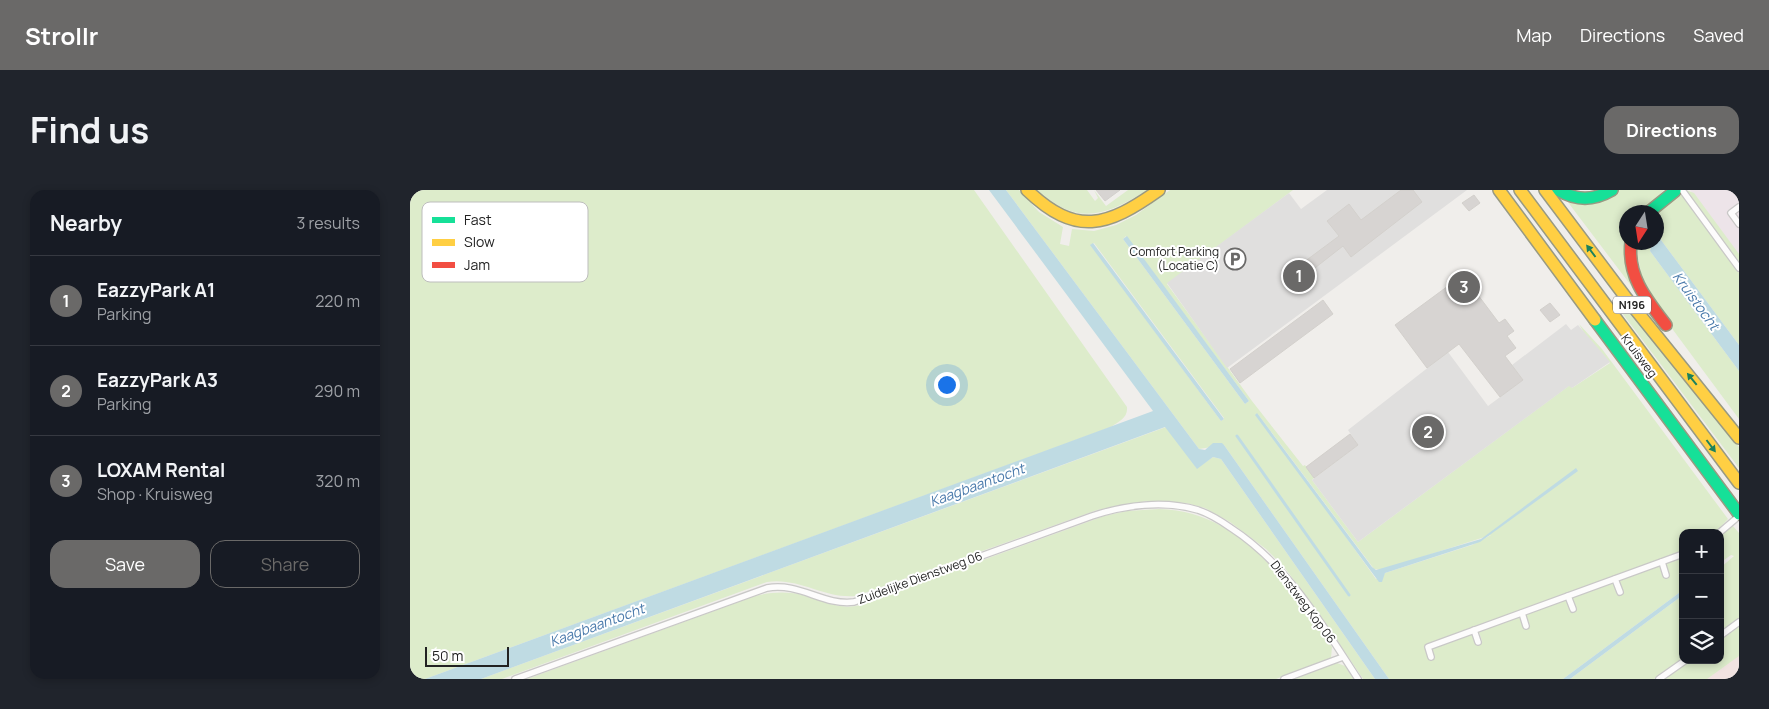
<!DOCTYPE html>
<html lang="en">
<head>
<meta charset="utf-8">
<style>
  :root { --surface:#171b24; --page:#20242c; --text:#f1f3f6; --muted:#9ea1a6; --line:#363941; --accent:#6a6968 }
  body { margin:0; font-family:Manrope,sans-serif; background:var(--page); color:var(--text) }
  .controls { position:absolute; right:15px; bottom:15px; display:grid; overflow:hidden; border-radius:10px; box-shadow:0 2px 8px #0003 }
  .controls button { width:45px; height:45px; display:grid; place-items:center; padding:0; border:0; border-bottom:1px solid var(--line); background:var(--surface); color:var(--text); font:25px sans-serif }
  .compass { position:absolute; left:1209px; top:15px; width:45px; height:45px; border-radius:50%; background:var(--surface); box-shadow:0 2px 8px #0003; rotate:192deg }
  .scale { position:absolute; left:15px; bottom:12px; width:84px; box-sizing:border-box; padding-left:5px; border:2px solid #222; border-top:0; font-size:14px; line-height:18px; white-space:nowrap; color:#222; -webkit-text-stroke:4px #fff; paint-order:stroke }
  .you { position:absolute; left:536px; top:194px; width:18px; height:18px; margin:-12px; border:4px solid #fff; border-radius:50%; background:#1a73e8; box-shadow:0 0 0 8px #1a73e833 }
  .badge { display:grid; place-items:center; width:32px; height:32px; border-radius:50%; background:var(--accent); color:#fff; font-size:16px; font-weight:700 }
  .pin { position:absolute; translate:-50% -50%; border:2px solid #fff; box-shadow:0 1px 5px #0006 }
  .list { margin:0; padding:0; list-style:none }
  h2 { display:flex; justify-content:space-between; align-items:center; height:65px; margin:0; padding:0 20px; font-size:21px }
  h2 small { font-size:16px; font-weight:400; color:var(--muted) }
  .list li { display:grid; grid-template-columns:32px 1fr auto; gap:15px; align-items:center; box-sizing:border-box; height:90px; padding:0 20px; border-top:1px solid var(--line) }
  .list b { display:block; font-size:19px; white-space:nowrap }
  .list p { margin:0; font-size:16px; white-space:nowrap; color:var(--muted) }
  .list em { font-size:16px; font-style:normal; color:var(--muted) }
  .actions { display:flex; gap:10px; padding:15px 20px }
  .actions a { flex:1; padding:11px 0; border:1px solid var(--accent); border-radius:15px; text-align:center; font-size:18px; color:var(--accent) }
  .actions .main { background:var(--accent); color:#fff }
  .icon { flex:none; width:28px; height:28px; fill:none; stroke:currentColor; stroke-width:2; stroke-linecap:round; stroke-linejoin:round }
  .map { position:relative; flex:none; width:1329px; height:489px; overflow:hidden; border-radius:15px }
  header { display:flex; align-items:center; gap:30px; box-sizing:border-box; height:70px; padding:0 25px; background:var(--accent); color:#fff }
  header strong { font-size:24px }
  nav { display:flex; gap:28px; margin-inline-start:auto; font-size:18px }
  .intro { display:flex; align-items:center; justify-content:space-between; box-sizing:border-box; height:120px; padding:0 30px }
  h1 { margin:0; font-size:35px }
  .button { padding:12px 22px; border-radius:15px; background:var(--accent); color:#fff; font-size:18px; font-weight:700 }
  main { display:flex; gap:30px; padding:0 30px }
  aside { flex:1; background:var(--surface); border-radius:15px; box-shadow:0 2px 8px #0003 }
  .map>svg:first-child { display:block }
  .commercial { fill:#f1e3e1 }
  .industrial { fill:#ede4e9 }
  .grass { fill:#ddeccb; fill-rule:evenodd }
  .parking { fill:#e0dfde }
  .water { fill:#bfdbe3 }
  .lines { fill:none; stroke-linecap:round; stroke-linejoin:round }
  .stream { stroke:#bfdbe3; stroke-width:3 }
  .building { fill:#d7d4d2; stroke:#d3d0cc }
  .lane-casing { stroke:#c9c8c7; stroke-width:8 }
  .fast-casing { stroke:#999a82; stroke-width:14 }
  .slow-casing { stroke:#999a82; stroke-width:14 }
  .jam-casing { stroke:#999a82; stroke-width:14 }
  .lane { stroke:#fdfcfc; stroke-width:5.5 }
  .fast { stroke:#16e098; stroke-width:11 }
  .slow { stroke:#ffcf43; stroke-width:11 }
  .jam { stroke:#f24e42; stroke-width:11 }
  .oneway { fill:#1c815d }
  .labels { text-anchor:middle; stroke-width:4; stroke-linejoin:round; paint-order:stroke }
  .shield { fill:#fff; stroke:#646464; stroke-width:1 }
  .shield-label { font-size:11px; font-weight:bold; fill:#222 }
  .poi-label { font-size:12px; fill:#222; stroke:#fff; text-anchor:end }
  .street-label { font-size:12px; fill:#222; stroke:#fff }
  .water-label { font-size:14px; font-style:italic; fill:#4a7aab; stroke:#fff }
  .key { fill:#fff; stroke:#bdbdbd; stroke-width:1 }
  .key-label { font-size:14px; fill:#222 }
</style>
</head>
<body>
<header>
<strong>Strollr</strong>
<nav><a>Map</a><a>Directions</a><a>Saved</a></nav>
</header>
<div class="intro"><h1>Find us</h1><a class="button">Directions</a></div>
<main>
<aside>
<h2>Nearby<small>3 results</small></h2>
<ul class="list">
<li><span class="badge">1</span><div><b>EazzyPark A1</b><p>Parking</p></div><em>220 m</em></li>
<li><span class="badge">2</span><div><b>EazzyPark A3</b><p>Parking</p></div><em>290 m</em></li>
<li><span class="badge">3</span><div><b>LOXAM Rental</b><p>Shop · Kruisweg</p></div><em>320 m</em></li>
</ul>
<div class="actions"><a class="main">Save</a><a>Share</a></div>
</aside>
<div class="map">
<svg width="1329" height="489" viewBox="0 0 1329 489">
  <rect width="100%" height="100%" fill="#f0eeeb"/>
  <polygon class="commercial" points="1329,457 1329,489 1287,489"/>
  <polygon class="industrial" points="1280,0 1329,0 1329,66 1306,36"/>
  <g class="grass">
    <path d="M0,0H564L717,217C718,228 709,231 701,237L15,489H0Z"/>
    <path d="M596,0H609L629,22L653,37L650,54L659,56L662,39L684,41L706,35L726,25L760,0H883L757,94L842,211L893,276L895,275L904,288L902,290L948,352L1160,195L1162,198L1200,173L1175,145L1169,134L1192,159L1318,329L1305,343H1273V362L1014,456L1020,470L1025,468L1021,459L1062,444L1067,453L1072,451L1069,442L1109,427L1115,438L1120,436L1116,425L1156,410L1160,421L1166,419L1162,407L1203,392L1207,404L1213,402L1209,390L1249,375L1253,387L1259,385L1256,373L1273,367V400L1153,489H979L814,255L789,259ZM716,46L839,211L835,214L713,49ZM684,53L814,228V229L811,231L681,55ZM847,223L964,379L971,380L1081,345L1062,355L975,383L972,387L966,389Z"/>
    <path d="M627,0H677L685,11L688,8L684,0L696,16L718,0H738C694,26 669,37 627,0Z"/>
    <polygon points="1208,0 1254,0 1232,22 1216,22 1216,51 1229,106 1157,11"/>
    <polygon points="1276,0 1284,3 1329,64 1329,72"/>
    <polygon points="1270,3 1329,83 1329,155 1248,46 1247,48 1246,22"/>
    <polygon points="1225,53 1242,54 1240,61 1329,181 1329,229 1235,102"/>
    <polygon points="1211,111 1329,257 1329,278 1206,115"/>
    <path d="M756,237L787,278L803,267L811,269L965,489H953L913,429L874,377L856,359L820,332L795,318L776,313L737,311L687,320L446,406C414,409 389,387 357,392L92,489H71Z"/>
    <path d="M749,319C833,321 879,396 922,457L921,468L866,489H117L345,406C362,402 379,401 396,406C415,411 426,419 446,416L694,326L717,321Z"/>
    <polygon points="1323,336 1329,343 1329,428 1310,442 1310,378 1324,366 1321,365 1310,373 1310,346"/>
    <polygon points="1273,405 1273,468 1244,489 1160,489"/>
    <polygon points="1329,436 1329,466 1297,489 1253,489 1280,470 1310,470 1310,449"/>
    <polygon points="927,473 935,476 944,489 881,489"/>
  </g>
  <g class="parking">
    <polygon points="917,0 1057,0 817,178 757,93 879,3 891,19"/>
    <polygon points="1156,134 1161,140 1168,135 1200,172 1162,198 1159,196 948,352 902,290 948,255 938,240 1038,162 1078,216 1113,190 1102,175"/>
  </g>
  <g class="water">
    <polygon points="579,0 596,0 789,259 795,260 803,253 812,253 814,255 979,489 965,489 811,269 803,267 787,279 755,237 71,489 15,489 743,221"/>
    <polygon points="717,46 839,211 835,214 713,49"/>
    <polygon points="1248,46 1329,155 1329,181 1240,61 1242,54 1240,53 1246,52"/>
    <polygon points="683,53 814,229 811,231 680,55"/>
    <polygon points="847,223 962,377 966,380 1071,349 1166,278 1168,281 1070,352 975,383 972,392 969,392 845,225"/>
    <polygon points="1273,400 1273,405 1160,489 1153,489"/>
  </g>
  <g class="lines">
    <polyline class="stream" points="827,246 939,405"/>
  </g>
  <g class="building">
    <polygon points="686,0 710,0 695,11"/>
    <polygon points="991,0 1003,0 1012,12 941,67 933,56 901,81 894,72 929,46 917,31 939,14 951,30"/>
    <polygon points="1064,5 1070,13 1059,21 1052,13"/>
    <polygon points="1053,85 1089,133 1095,129 1104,141 1097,146 1106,158 1095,166 1113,190 1090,207 1049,154 1017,178 985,135"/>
    <polygon points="913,110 923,124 830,193 820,179"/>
    <polygon points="1140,113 1150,125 1140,132 1130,120"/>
    <polygon points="940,244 948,255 904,288 896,277"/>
  </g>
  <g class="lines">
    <g class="lane-casing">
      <g id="lane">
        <polyline points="1272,0 1329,78"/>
        <polyline points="1329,17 1321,23 1329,34"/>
        <polyline points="1309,343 1329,326"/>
        <polyline points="1252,372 1256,385"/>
        <polyline points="1205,389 1210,402"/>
        <polyline points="1158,406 1163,419"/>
        <polyline points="1112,423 1116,436"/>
        <polyline points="1064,440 1068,452"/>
        <polyline points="1310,446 1329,432"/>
        <polyline points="1021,467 1018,457 1273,364"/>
        <path d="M105,489L357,398C390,392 413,416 444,412L682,326C715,315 754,310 788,320C800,324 811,331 821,338C878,375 912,434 948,489"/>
        <polyline points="874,489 933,467"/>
        <polyline points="1249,489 1276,470"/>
      </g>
    </g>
    <g class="fast-casing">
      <g id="fast">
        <path d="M1148,0C1167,11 1183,11 1202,0"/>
        <polyline points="1239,22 1265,1"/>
        <polyline points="1185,130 1329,324"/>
      </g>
    </g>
    <g class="slow-casing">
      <g id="slow">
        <path d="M617,0C666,47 697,37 749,0"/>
        <polyline points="1089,0 1185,130"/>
        <polyline points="1110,0 1329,293"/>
        <polyline points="1135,0 1217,109 1329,248"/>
      </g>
    </g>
    <g class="jam-casing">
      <path id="jam" d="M1221,52C1217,86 1236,109 1256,135"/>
    </g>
    <use href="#lane" class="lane"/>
    <use href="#fast" class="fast"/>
    <use href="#slow" class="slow"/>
    <use href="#jam" class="jam"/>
  </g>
  <defs><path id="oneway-solid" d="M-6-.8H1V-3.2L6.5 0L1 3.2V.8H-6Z" transform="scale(1.25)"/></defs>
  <g class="oneway">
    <use href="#oneway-solid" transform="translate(1181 61) rotate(-127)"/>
    <use href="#oneway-solid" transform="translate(1282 189) rotate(-129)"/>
    <use href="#oneway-solid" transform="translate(1301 256) rotate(53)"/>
  </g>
  <defs>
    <g id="parking-ring" transform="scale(1.125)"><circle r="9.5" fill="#fff" stroke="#6a6968" stroke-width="1.5"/><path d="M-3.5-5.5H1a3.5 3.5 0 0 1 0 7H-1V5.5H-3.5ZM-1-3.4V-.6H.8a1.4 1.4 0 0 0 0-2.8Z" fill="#6a6968"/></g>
  </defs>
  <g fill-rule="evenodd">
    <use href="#parking-ring" x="825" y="69"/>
  </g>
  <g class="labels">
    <rect class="shield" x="1203" y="106.5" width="38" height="17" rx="4"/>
    <g class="shield-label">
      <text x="1222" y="119">N196</text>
    </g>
    <g class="poi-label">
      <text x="809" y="66">Comfort Parking<tspan x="809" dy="14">(Locatie C)</tspan></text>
    </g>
    <g class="street-label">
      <text transform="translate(1229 166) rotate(53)" y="4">Kruisweg</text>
      <text transform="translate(510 388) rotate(-20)" y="4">Zuidelijke Dienstweg 06</text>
      <text transform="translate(893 412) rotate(53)" y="4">Dienstweg Kop 06</text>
    </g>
    <g class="water-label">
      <text transform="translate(1286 111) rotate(54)" y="5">Kruistocht</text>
      <text transform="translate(567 295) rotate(-20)" y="5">Kaagbaantocht</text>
      <text transform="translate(187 435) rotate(-20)" y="5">Kaagbaantocht</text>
    </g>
  </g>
  <rect x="12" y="12" width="166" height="80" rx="8" class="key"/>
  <rect x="22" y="27" width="23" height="6" fill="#16e098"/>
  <rect x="22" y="49" width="23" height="7" fill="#ffcf43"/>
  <rect x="22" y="72" width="23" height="6" fill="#f24e42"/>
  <g class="key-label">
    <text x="54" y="35">Fast</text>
    <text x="54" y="57">Slow</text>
    <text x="54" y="80">Jam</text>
  </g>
</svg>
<div class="controls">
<button>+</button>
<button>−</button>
<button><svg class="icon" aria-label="layers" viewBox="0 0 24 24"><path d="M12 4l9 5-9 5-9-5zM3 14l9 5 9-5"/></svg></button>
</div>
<svg class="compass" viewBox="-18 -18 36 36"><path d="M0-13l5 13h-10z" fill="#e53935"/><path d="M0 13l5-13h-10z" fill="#9ea1a6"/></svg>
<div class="scale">50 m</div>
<div class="you"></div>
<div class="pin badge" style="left:889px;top:86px">1</div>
<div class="pin badge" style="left:1018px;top:242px">2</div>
<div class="pin badge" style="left:1054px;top:97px">3</div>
</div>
</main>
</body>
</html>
